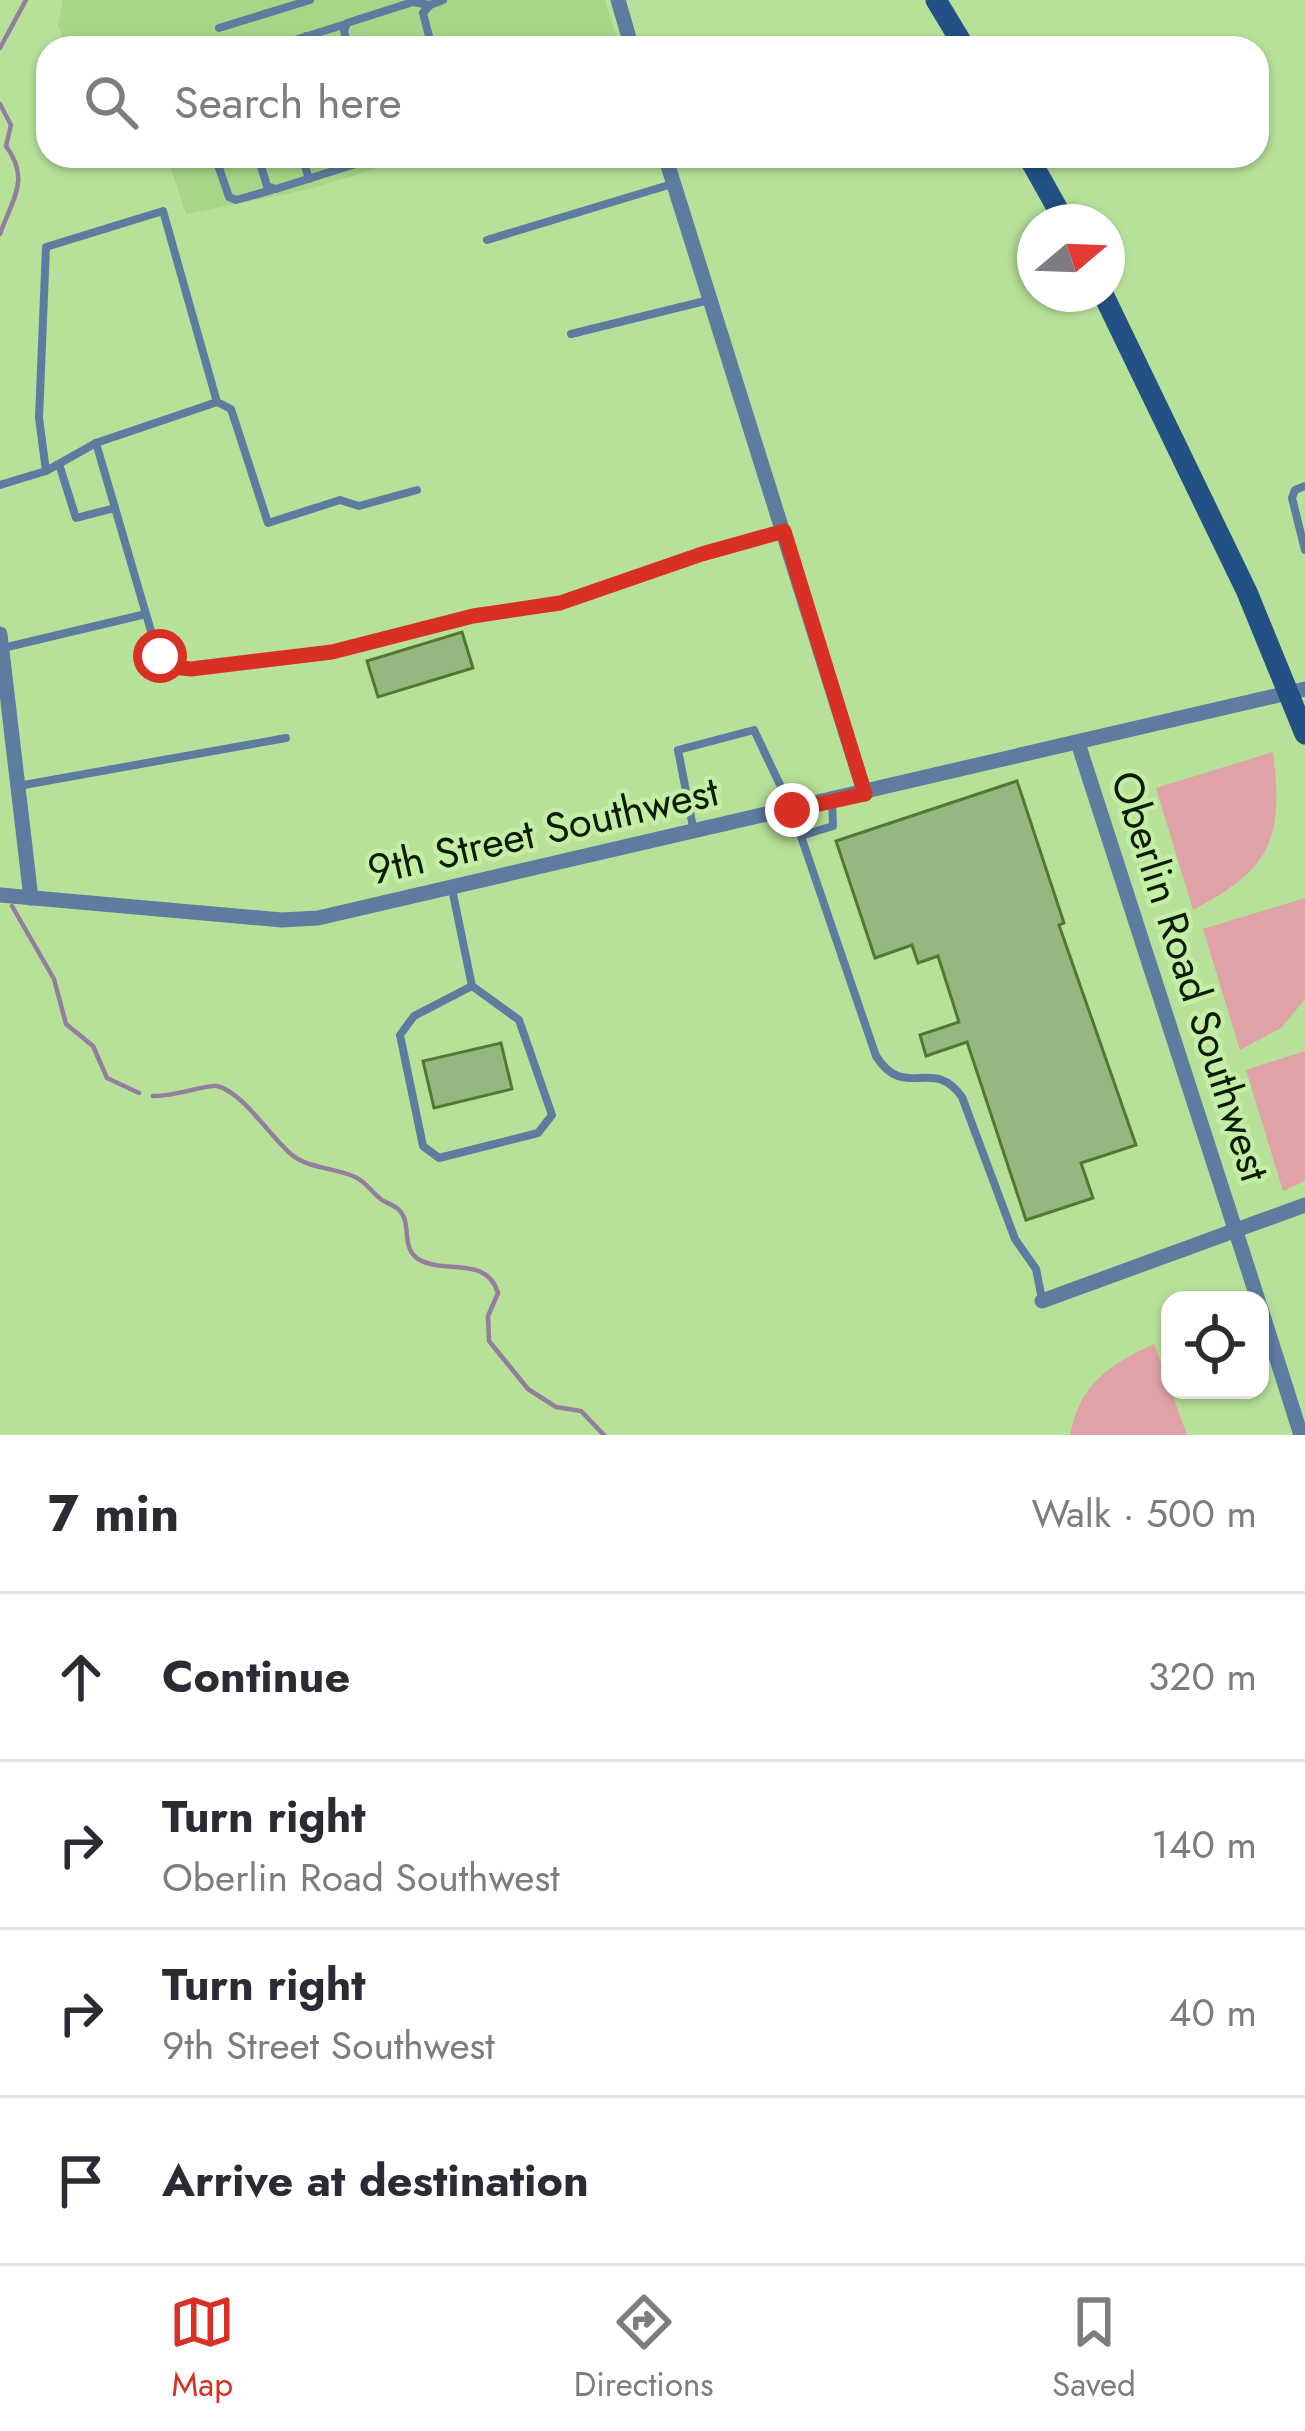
<!DOCTYPE html>
<html lang="en">
<head>
<meta charset="utf-8">
<style>
  :root { --surface:#fff; --page:#f7f7f7; --text:#2b2b33; --muted:#7c7c81; --line:#e1e1e2; --accent:#d93025 }
  body { margin:0; font-family:Jost,sans-serif; background:var(--page); color:var(--text) }
  .controls { position:absolute; right:36px; bottom:36px; display:grid; overflow:hidden; border-radius:24px; box-shadow:0 3px 9px #0004 }
  .controls button { width:108px; height:108px; display:grid; place-items:center; padding:0; border:0; border-bottom:3px solid var(--line); background:var(--surface); color:var(--text); font:60px sans-serif }
  .compass { position:absolute; left:1017px; top:204px; width:108px; height:108px; border-radius:50%; background:var(--surface); box-shadow:0 3px 9px #0004; rotate:71deg }
  .stop { position:absolute; width:36px; height:36px; margin:-27px; border:9px solid #d93025; border-radius:50%; background:#fff }
  .stop.end { background:#d93025; border-color:#fff; box-shadow:0 3px 12px #0008 }
  .list { margin:0; padding:0; list-style:none }
  h2 { display:flex; justify-content:space-between; align-items:center; height:156px; margin:0; padding:0 48px; font-size:51px }
  h2 small { font-size:39px; font-weight:400; color:var(--muted) }
  .list li { display:grid; grid-template-columns:78px 1fr auto; gap:36px; align-items:center; box-sizing:border-box; height:168px; padding:0 48px; border-top:3px solid var(--line) }
  .list b { display:block; font-size:45px; white-space:nowrap }
  .list p { margin:0; font-size:39px; white-space:nowrap; color:var(--muted) }
  .list em { font-size:39px; font-style:normal; color:var(--muted) }
  .icon { flex:none; width:66px; height:66px; fill:none; stroke:currentColor; stroke-width:2; stroke-linecap:round; stroke-linejoin:round }
  .map { position:relative; flex:none; width:1305px; height:1435px; overflow:hidden }
  .search { position:absolute; background:var(--surface); box-shadow:0 3px 9px #0004; left:36px; right:36px; top:36px; height:132px; display:flex; align-items:center; gap:30px; box-sizing:border-box; padding:0 42px; border-radius:36px; color:var(--muted); font-size:45px }
  .sheet { height:828px; background:var(--surface) }
  nav { display:flex; justify-content:space-around; align-items:center; box-sizing:border-box; height:168px; border-top:3px solid var(--line); background:var(--surface); font-size:33px; color:var(--muted) }
  nav a { display:grid; justify-items:center; gap:6px }
  nav .on { color:var(--accent) }
  .map>svg:first-child { display:block }
  .built { fill:#a8d588 }
  .green { fill:#dfa2a7 }
  .lines { fill:none; stroke-linecap:round; stroke-linejoin:round }
  .stream { stroke:#937e9e; stroke-width:4.5 }
  .building { fill:#96b77f; stroke:#527834; stroke-width:3 }
  .service { stroke:#5e7ca0; stroke-width:8 }
  .minor { stroke:#5e7ca0; stroke-width:15 }
  .secondary { stroke:#235185; stroke-width:21 }
  .route { stroke:#d93025; stroke-width:15 }
  .labels { text-anchor:middle; stroke-width:9; stroke-linejoin:round; paint-order:stroke }
  .street-label { font-size:42px; fill:#0c1b02; stroke:#c3eea6 }
</style>
</head>
<body>
<div class="map">
<svg width="1305" height="1435" viewBox="0 0 1305 1435">
  <rect width="100%" height="100%" fill="#b7e199"/>
  <g class="built">
    <polygon points="63,0 605,0 620,48 67,48 58,26"/>
    <polygon points="167,156 417,156 310,189 186,214"/>
  </g>
  <g class="green">
    <path d="M1273,752C1284,839 1271,869 1193,910L1156,788Z"/>
    <polygon points="1305,898 1305,999 1281,1028 1240,1050 1203,929"/>
    <polygon points="1305,1051 1305,1181 1283,1191 1246,1070"/>
    <path d="M1154,1344L1187,1435H1070C1080,1383 1109,1365 1154,1344Z"/>
  </g>
  <g class="lines">
    <g class="stream">
      <polyline points="0,48 26,0"/>
      <path d="M0,104L11,125L6,146C31,180 12,199 0,234"/>
      <polyline points="12,906 54,979 66,1024 93,1046 107,1078 139,1093"/>
      <path d="M153,1096C173,1097 208,1084 217,1086C243,1092 271,1138 292,1155C308,1168 334,1168 353,1176C366,1181 371,1192 382,1200C385,1202 395,1206 398,1209C413,1222 400,1247 418,1259C444,1275 487,1255 498,1293L488,1316L489,1341L528,1389L556,1407L581,1411L604,1435"/>
    </g>
  </g>
  <g class="building">
    <polygon points="462,632 473,668 378,697 367,661"/>
    <polygon points="1017,781 1064,923 1059,925 1136,1145 1081,1163 1093,1198 1026,1220 967,1042 926,1056 920,1035 959,1022 938,956 918,963 912,945 875,958 836,841"/>
    <polygon points="501,1043 512,1089 434,1108 423,1061"/>
  </g>
  <g class="lines">
    <g class="service">
      <polyline points="430,5 423,13 432,48"/>
      <polyline points="219,28 310,0"/>
      <polyline points="306,36 310,48"/>
      <polyline points="269,48 346,24"/>
      <polyline points="349,48 344,31 347,23 413,2 430,5 443,0"/>
      <polyline points="785,48 794,45"/>
      <polyline points="215,156 229,197 236,200 272,190"/>
      <polyline points="258,156 267,186 276,189 381,156"/>
      <polyline points="302,156 309,179"/>
      <polyline points="487,240 672,184"/>
      <polyline points="571,334 709,300"/>
      <polyline points="96,443 217,402"/>
      <polyline points="59,464 76,518 115,508"/>
      <polyline points="46,471 39,418 46,247 163,211 217,402 231,409 268,523 340,500 359,506 417,490"/>
      <polyline points="0,485 46,471 96,443 146,614 3,648"/>
      <polyline points="1305,486 1295,490 1292,498 1305,550"/>
      <path d="M146,614C155,643 157,665 191,669L332,652L391,640L473,617L560,603L702,553L782,531"/>
      <polyline points="18,786 286,738"/>
      <path d="M694,832L678,750L754,730L792,810L876,1056C905,1102 932,1055 962,1097L1015,1239L1036,1269L1042,1299"/>
      <polyline points="801,836 833,826 832,801"/>
      <polyline points="452,889 472,986 519,1020 552,1115 538,1133 439,1158 423,1146 400,1035 414,1016 472,986"/>
    </g>
    <g class="minor">
      <polyline points="618,0 632,48"/>
      <polyline points="665,156 865,794"/>
      <polyline points="0,634 31,898"/>
      <polyline points="1078,743 1258,1300"/>
      <polyline points="0,895 282,920 318,918 1305,689"/>
      <polyline points="1042,1301 1305,1205"/>
      <polyline points="1260,1306 1301,1435"/>
    </g>
    <g class="secondary">
      <polyline points="936,0 965,48"/>
      <polyline points="1028,156 1065,222"/>
      <polyline points="1103,294 1247,592 1305,734"/>
    </g>
  </g>
  <g class="lines">
    <polyline class="route" points="160,656 173,667 191,669 332,652 473,616 560,603 702,554 784,531 865,794 792,810"/>
  </g>
  <g class="labels">
    <g class="street-label">
      <text transform="translate(543 830) rotate(-13)" y="15">9th Street Southwest</text>
      <text transform="translate(1191 976) rotate(72)" y="15">Oberlin Road Southwest</text>
    </g>
  </g>
</svg>
<div class="controls">
<button><svg class="icon" aria-label="locate" viewBox="0 0 24 24"><circle cx="12" cy="12" r="6"/><path d="M12 2v4M12 18v4M2 12h4M18 12h4"/></svg></button>
</div>
<svg class="compass" viewBox="-18 -18 36 36"><path d="M0-13l5 13h-10z" fill="#e53935"/><path d="M0 13l5-13h-10z" fill="#7c7c81"/></svg>
<div class="stop" style="left:160px;top:656px"></div>
<div class="stop end" style="left:792px;top:810px"></div>
<div class="search"><svg class="icon" aria-label="search" viewBox="0 0 24 24"><circle cx="10" cy="10" r="6"/><path d="M15 15l6 6"/></svg>Search here</div>
</div>
<section class="sheet">
<h2>7 min<small>Walk · 500 m</small></h2>
<ul class="list">
<li><svg class="icon" aria-label="ahead" viewBox="0 0 24 24"><path d="M12 20V5M6 11l6-6 6 6"/></svg><div><b>Continue</b></div><em>320 m</em></li>
<li><svg class="icon" aria-label="right" viewBox="0 0 24 24"><path d="M7 20v-9h11M14 6l5 5-5 5"/></svg><div><b>Turn right</b><p>Oberlin Road Southwest</p></div><em>140 m</em></li>
<li><svg class="icon" aria-label="right" viewBox="0 0 24 24"><path d="M7 20v-9h11M14 6l5 5-5 5"/></svg><div><b>Turn right</b><p>9th Street Southwest</p></div><em>40 m</em></li>
<li><svg class="icon" aria-label="arrive" viewBox="0 0 24 24"><path d="M6 21V4h12l-3 4 3 4H6"/></svg><div><b>Arrive at destination</b></div></li>
</ul>
</section>
<nav>
<a class="on"><svg class="icon" aria-label="map" viewBox="0 0 24 24"><path d="M3 6l6-2 6 2 6-2v14l-6 2-6-2-6 2zM9 4v14M15 6v14"/></svg>Map</a>
<a><svg class="icon" aria-label="directions" viewBox="0 0 24 24"><path d="M12 3l9 9-9 9-9-9zM9 14v-3h6M13 9l2 2-2 2"/></svg>Directions</a>
<a><svg class="icon" aria-label="saved" viewBox="0 0 24 24"><path d="M7 4h10v16l-5-4-5 4z"/></svg>Saved</a>
</nav>
</body>
</html>
